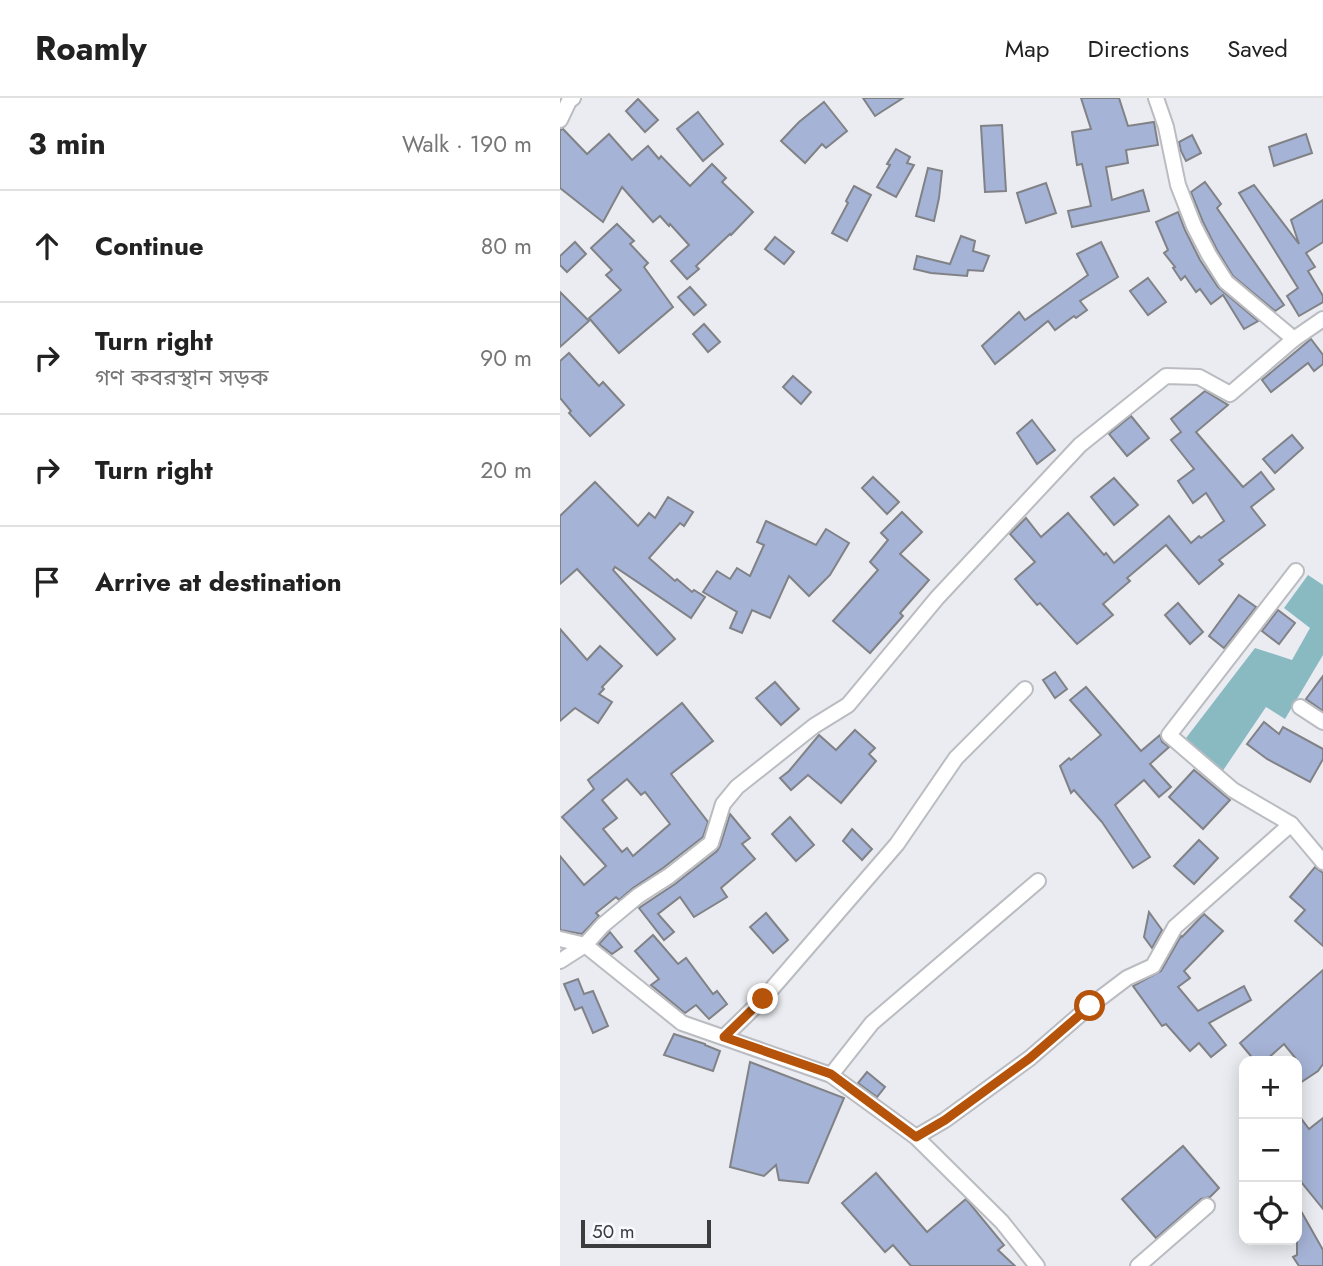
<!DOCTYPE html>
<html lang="en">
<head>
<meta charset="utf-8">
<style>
  :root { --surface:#fff; --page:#f2f2f2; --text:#222; --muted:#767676; --line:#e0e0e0 }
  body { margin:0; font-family:Jost,"Noto Sans Bengali",sans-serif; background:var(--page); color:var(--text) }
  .controls { position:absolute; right:21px; bottom:21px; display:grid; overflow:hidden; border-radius:14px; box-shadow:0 4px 18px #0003 }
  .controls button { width:63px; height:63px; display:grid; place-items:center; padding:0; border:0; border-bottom:2px solid var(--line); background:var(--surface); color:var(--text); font:35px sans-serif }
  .scale { position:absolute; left:21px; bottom:18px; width:130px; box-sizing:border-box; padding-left:7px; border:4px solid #3b3c3e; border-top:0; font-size:19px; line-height:24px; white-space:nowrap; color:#3b3c3e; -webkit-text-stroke:5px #f8faff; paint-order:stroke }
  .stop { position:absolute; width:21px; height:21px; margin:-16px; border:5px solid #b45309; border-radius:50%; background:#fff }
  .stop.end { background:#b45309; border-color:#fff; box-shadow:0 2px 7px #0008 }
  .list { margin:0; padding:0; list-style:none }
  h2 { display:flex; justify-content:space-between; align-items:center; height:91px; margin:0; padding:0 28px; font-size:30px }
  h2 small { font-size:23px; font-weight:400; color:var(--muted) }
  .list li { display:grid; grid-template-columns:46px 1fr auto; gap:21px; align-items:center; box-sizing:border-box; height:112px; padding:0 28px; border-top:2px solid var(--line) }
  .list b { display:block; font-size:26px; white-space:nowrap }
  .list p { margin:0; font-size:23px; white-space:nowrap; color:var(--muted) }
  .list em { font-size:23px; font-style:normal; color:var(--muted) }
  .icon { flex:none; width:38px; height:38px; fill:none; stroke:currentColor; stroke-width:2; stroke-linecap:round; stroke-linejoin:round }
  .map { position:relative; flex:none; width:763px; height:1168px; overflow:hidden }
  header { display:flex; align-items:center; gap:42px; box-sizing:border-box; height:98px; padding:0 35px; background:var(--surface); border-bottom:2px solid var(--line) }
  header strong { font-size:33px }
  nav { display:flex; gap:38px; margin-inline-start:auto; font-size:24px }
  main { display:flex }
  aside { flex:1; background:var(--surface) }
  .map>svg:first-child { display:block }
  .water { fill:#89bac1 }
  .building { fill:#a5b3d6; stroke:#808286; stroke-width:2; fill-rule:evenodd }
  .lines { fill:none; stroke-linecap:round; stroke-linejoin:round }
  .street-casing { stroke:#babcc1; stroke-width:18 }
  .street { stroke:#fff; stroke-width:14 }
  .route { stroke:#b45309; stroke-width:9 }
</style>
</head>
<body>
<header>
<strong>Roamly</strong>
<nav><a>Map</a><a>Directions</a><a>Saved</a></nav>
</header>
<main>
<aside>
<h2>3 min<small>Walk · 190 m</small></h2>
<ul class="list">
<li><svg class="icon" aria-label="ahead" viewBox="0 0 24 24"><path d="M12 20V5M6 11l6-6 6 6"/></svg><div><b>Continue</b></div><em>80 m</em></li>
<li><svg class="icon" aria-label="right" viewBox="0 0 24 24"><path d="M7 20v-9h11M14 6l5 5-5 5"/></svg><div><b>Turn right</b><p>গণ কবরস্থান সড়ক</p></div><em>90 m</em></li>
<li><svg class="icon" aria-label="right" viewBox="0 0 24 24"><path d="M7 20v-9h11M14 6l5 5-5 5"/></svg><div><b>Turn right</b></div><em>20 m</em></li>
<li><svg class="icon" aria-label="arrive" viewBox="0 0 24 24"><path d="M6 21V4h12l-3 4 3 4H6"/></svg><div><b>Arrive at destination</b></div></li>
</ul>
</aside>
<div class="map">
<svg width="763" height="1168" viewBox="0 0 763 1168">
  <rect width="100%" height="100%" fill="#eaecf1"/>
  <polygon class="water" points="748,477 763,487 763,557 725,621 706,609 662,674 626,640 695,550 732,562 750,530 724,510"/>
  <g class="building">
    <polygon points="303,0 343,0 315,18"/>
    <polygon points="521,0 559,0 568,28 594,24 598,47 566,52 568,65 546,69 552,102 583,92 589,113 512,129 508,113 531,108 522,66 517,67 512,34 531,31"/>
    <polygon points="78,1 98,22 85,34 66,13"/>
    <polygon points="264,4 287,33 266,50 262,46 245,65 221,43 239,24"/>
    <polygon points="138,14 163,46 143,63 117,31"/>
    <polygon points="442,27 446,93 425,94 421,28"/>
    <polygon points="3,31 27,56 49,36 72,62 88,48 99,61 101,58 130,88 152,66 166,80 162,84 193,114 171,137 170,136 136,168 139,171 127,181 111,163 129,147 110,126 109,128 100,118 93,124 62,89 43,124 0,90 0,32"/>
    <polygon points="746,36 752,55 714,68 709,49"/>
    <polygon points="632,37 641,55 626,63 621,53 619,44"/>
    <polygon points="336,51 350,59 347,65 354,67 336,99 317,89 330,67 327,66"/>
    <polygon points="368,70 382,73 379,100 374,123 356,118"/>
    <polygon points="645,84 661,106 657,110 724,207 715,213 673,178 657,152 643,124 631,94"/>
    <polygon points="486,85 496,115 466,125 457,95"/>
    <polygon points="694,87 739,146 731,122 763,102 763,144 746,155 755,169 748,173 763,198 763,204 739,218 727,198 738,190 679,95"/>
    <polygon points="294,88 311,97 287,143 272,135 288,105 286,103"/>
    <polygon points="618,114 625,132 640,162 658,189 698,223 684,231 663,197 651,206 640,191 636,194 625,178 621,182 613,170 615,169 604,155 608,152 596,124"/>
    <polygon points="57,126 74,143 70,146 88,165 84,169 113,209 59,255 29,220 61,192 46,177 52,172 31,150"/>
    <polygon points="401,138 415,143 413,153 429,158 423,173 408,172 407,178 371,175 354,171 357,158 390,166"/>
    <polygon points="215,139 234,154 224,166 205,151"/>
    <polygon points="15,144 26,156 7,174 0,167 0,158"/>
    <polygon points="541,144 558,179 520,203 527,212 516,220 514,218 495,232 488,223 435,266 422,248 459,214 465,222 528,177 517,156"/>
    <polygon points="588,180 606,204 588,217 570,193"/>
    <polygon points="130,189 146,207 134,217 118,199"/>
    <polygon points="0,194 29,223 0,249"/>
    <polygon points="144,226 160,244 148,254 133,236"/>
    <polygon points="751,241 763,257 763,266 754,273 748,265 711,294 702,282"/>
    <polygon points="9,255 39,288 43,284 64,307 30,338 9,315 11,313 0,300 0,263"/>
    <polygon points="233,278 251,294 241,306 223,289"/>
    <polygon points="645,293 668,307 636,334 683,389 701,374 714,391 691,409 705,427 659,462 663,466 639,486 606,447 567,480 570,483 543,506 553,517 517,546 480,505 477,507 455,481 475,464 450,436 466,420 481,439 508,415 544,457 546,455 554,465 609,418 631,445 639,438 641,440 664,423 646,395 633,405 618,383 634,371 611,342 621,334 611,321"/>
    <polygon points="571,318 589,340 567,358 549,336"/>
    <polygon points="472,322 495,352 477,366 457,335"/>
    <polygon points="732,337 743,350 715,375 703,361"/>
    <polygon points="313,379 339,404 327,416 302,390"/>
    <polygon points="554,380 578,407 554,427 531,399"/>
    <polygon points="35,384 78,428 89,415 95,420 108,399 133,414 124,428 120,425 89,460 115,483 117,481 132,494 134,492 145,499 131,520 55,469 53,472 115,541 97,557 17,471 0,486 0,418"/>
    <polygon points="342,414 362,434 340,456 369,482 340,515 343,518 310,555 273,523 318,472 310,464 328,442 321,435"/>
    <polygon points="206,423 256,447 266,431 289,445 270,477 249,498 229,478 210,520 192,512 182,535 170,530 177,514 143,494 157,473 170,481 177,470 190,478 204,447 197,444"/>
    <polygon points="679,497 696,509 664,550 649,538"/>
    <polygon points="618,505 643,534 630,546 605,517"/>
    <polygon points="718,512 735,525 719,546 702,533"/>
    <polygon points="0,531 27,562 40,548 62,568 42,589 44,591 39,596 52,604 38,625 15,610 0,623"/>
    <polygon points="495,574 507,591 495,600 483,582"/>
    <polygon points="763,578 763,613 746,601"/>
    <polygon points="215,584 239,611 221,627 196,600"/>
    <polygon points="526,589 581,653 600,637 602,644 609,649 590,666 611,689 599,699 584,682 555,707 590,759 573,770 542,724 514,692 511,695 500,668 509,660 511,662 541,637 510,602"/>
    <path d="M122,605L153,643L111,676L148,724L143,739L103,770L73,790L59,802L56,799L36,815L39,818L22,836L0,832V758L24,787L46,768L2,719L34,691L28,682ZM67,681L81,697L85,694L110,726L73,758L67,750L62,754L43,731L57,720L42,702Z"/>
    <polygon points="704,624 719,636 723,629 763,651 763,661 750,684 707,661 687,646"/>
    <polygon points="295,632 315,650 309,656 316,663 281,705 248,677 231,692 220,680 229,673 259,637 276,652"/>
    <polygon points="634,672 670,702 643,731 609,699"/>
    <polygon points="170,716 190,740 182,746 195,761 161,790 167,799 134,819 120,799 98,816 114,834 104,842 79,810 115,786 157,753 160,748"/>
    <polygon points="230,719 254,747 236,763 212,736"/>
    <polygon points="292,731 312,751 302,762 283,743"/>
    <polygon points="639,742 658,760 634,786 614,768"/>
    <polygon points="755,769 763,775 763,848 735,823 745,812 730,799"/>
    <polygon points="589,814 602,832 592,850 584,839"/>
    <polygon points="206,815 228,842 213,855 190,829"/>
    <polygon points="644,816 663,833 624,873 630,880 618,889 638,913 684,888 691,902 649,925 666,947 651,959 639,945 630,953 606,926 602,928 573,888 601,873 621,838 622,839"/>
    <polygon points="50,834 62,849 52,856 39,846"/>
    <polygon points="93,837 118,866 126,860 153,896 157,893 167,906 149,921 136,907 125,915 91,887 99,881 75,853"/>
    <polygon points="763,872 763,966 758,973 737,987 737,962 724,946 705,963 695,963 680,945"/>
    <polygon points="18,881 24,896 33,893 48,928 33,935 22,909 15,912 4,886"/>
    <polygon points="114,936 145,946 145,947 160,953 153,973 104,957"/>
    <polygon points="190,964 284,1000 248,1085 219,1082 216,1067 204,1078 170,1069"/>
    <polygon points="307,974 325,989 317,999 298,985"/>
    <polygon points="737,1015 749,1031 763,1020 763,1111 737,1079"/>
    <polygon points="623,1048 659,1090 650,1099 641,1101 596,1140 562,1101"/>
    <polygon points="316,1075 367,1134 406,1101 444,1147 438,1152 455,1168 351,1168 333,1147 325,1154 282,1105"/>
    <polygon points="737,1106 763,1152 763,1168 739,1168 733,1159 737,1157"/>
  </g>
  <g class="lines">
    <g class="street-casing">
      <g id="street">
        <polyline points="596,0 606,29 618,87 634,128 649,157 666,184 734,241"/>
        <polyline points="0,22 9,3 13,0"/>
        <polyline points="740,609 763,624"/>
        <polyline points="731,726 673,692 609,637 736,473"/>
        <polyline points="0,841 25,847 122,925 271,977 356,1039 442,1124 477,1168"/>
        <polyline points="0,863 25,847 43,827 78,798 109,778 151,745 163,706 177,689 254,628 288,607 377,500 520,347 606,278 639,279 670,296 734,241 763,221"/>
        <polyline points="164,939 203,901 337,746 396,660 465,591"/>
        <polyline points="271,977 312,925 478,783"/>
        <polyline points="356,1039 385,1022 470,960 530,908 567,880 593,868 615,829 731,726 763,764"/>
        <polyline points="578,1168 647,1108"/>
      </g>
    </g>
    <use href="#street" class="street"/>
  </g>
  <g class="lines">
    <polyline class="route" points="203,901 164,939 271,976 356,1039 385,1022 470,960 530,908"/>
  </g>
</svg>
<div class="controls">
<button>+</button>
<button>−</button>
<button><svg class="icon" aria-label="locate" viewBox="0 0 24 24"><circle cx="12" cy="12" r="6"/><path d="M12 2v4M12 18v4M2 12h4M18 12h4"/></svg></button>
</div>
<div class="scale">50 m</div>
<div class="stop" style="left:530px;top:908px"></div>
<div class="stop end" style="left:203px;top:901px"></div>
</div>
</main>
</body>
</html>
